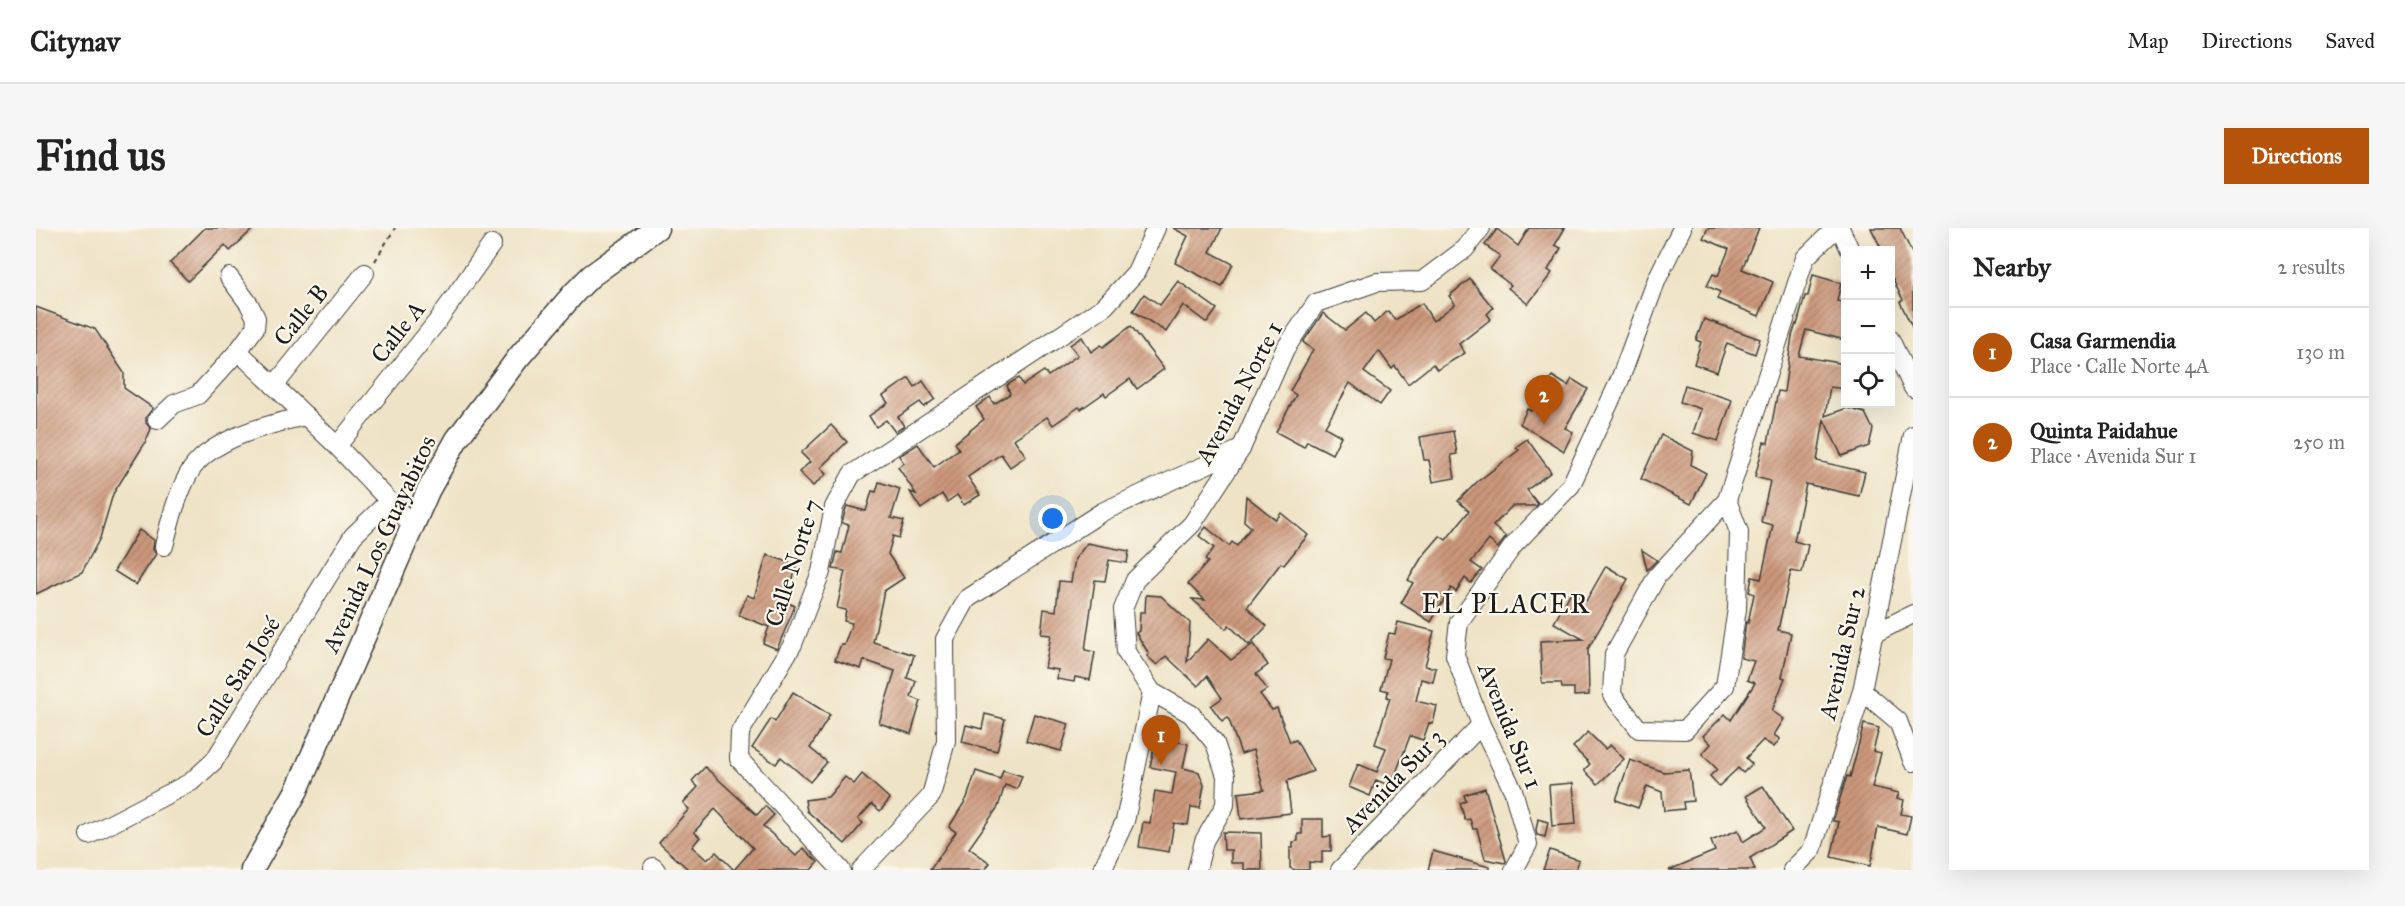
<!DOCTYPE html>
<html lang="en">
<head>
<meta charset="utf-8">
<style>
  :root { --surface:#fff; --page:#f6f6f6; --text:#222; --muted:#767676; --line:#e0e0e0; --accent:#b45309 }
  body { margin:0; font-family:"IM FELL Great Primer",serif; background:var(--page); color:var(--text) }
  .controls { position:absolute; right:18px; top:18px; display:grid; overflow:hidden; border-radius:0px; box-shadow:0 6px 24px #0002 }
  .controls button { width:54px; height:54px; display:grid; place-items:center; padding:0; border:0; border-bottom:2px solid var(--line); background:var(--surface); color:var(--text); font:30px sans-serif }
  .you { position:absolute; left:1017px; top:291px; width:21px; height:21px; margin:-15px; border:4px solid #fff; border-radius:50%; background:#1a73e8; box-shadow:0 0 0 9px #1a73e833 }
  .badge { display:grid; place-items:center; width:39px; height:39px; border-radius:50%; background:var(--accent); color:#fff; font-size:20px; font-weight:700 }
  .pin { position:absolute; translate:-50% -50px; filter:drop-shadow(0 2px 3px #0008) }
  .pin::after { content:''; position:absolute; top:32px; width:21px; height:18px; background:inherit; clip-path:polygon(0 0,100% 0,50% 100%) }
  .list { margin:0; padding:0; list-style:none }
  h2 { display:flex; justify-content:space-between; align-items:center; height:78px; margin:0; padding:0 24px; font-size:26px }
  h2 small { font-size:20px; font-weight:400; color:var(--muted) }
  .list li { display:grid; grid-template-columns:39px 1fr auto; gap:18px; align-items:center; box-sizing:border-box; height:90px; padding:0 24px; border-top:2px solid var(--line) }
  .list b { display:block; font-size:22px; white-space:nowrap }
  .list p { margin:0; font-size:20px; white-space:nowrap; color:var(--muted) }
  .list em { font-size:20px; font-style:normal; color:var(--muted) }
  .icon { flex:none; width:33px; height:33px; fill:none; stroke:currentColor; stroke-width:2; stroke-linecap:round; stroke-linejoin:round }
  .map { position:relative; flex:none; width:1877px; height:642px; overflow:hidden; border-radius:0px }
  header { display:flex; align-items:center; gap:36px; box-sizing:border-box; height:84px; padding:0 30px; background:var(--surface); border-bottom:2px solid var(--line) }
  header strong { font-size:28px }
  nav { display:flex; gap:33px; margin-inline-start:auto; font-size:21px }
  .intro { display:flex; align-items:center; justify-content:space-between; box-sizing:border-box; height:144px; padding:0 36px }
  h1 { margin:0; font-size:42px }
  .button { padding:15px 27px; border-radius:0px; background:var(--accent); color:#fff; font-size:21px; font-weight:700 }
  main { display:flex; gap:36px; padding:0 36px }
  aside { flex:1; background:var(--surface); border-radius:0px; box-shadow:0 6px 24px #0002 }
  .map>svg:first-child { display:block }
  .building { fill:url(#building-hatch); fill-rule:evenodd }
  .lines { fill:none; stroke-linecap:round; stroke-linejoin:round }
  .minor-casing { stroke:#3c3a36; stroke-width:20 }
  .major-casing { stroke:#3c3a36; stroke-width:25 }
  .path { stroke:#3c3a36; stroke-width:2; stroke-dasharray:4.5 4.5; stroke-linecap:butt }
  .minor { stroke:#fff; stroke-width:18 }
  .major { stroke:#fff; stroke-width:22 }
  .labels { text-anchor:middle; stroke-width:4.5; stroke-linejoin:round; paint-order:stroke }
  .street-label { font-size:24px; fill:#1c1c1c; stroke:#fbf7ec }
  .quarter-label { font-size:27px; letter-spacing:1.5px; fill:#1c1c1c; stroke:#fbf7ec }
</style>
</head>
<body>
<header>
<strong>Citynav</strong>
<nav><a>Map</a><a>Directions</a><a>Saved</a></nav>
</header>
<div class="intro"><h1>Find us</h1><a class="button">Directions</a></div>
<main>
<div class="map">
<svg width="1877" height="642" viewBox="0 0 1877 642">
  <defs>
    <pattern id="building-hatch" width="6" height="6" patternUnits="userSpaceOnUse" patternTransform="scale(1.5)"><rect width="6" height="6" fill="#cc987c"/><path d="M-1 1l2-2M0 6l6-6M5 7l2-2" fill="none" stroke="#a57b65"/></pattern>
  </defs>
  <rect width="100%" height="100%" fill="#fbf7ec"/>
  <filter id="ink" filterUnits="userSpaceOnUse"><feTurbulence type="fractalNoise" baseFrequency=".0167" numOctaves="2"/><feDisplacementMap in="SourceGraphic" scale="12" xChannelSelector="R" yChannelSelector="G"/><feConvolveMatrix kernelMatrix="1 2 1 2 8 2 1 2 1" color-interpolation-filters="sRGB"/></filter>
  <filter id="wash" filterUnits="userSpaceOnUse"><feTurbulence type="fractalNoise" baseFrequency=".008" numOctaves="4" result="noise"/><feDisplacementMap in="SourceGraphic" scale="24" xChannelSelector="R" yChannelSelector="G"/><feGaussianBlur stdDeviation="1.35" result="paint"/><feColorMatrix in="noise" values="0 0 0 0 0 0 0 0 0 0 0 0 0 0 0 0 0 1.4 0 .05"/><feComposite in="paint" operator="in"/></filter>
  <g filter="url(#wash)">
    <rect width="100%" height="100%" fill="#eee3c6"/>
    <g id="blocks">
      <g class="building">
        <polygon points="169,0 218,0 194,23 189,17 152,53 134,35"/>
        <polygon points="1137,0 1186,0 1174,24 1197,36 1186,59 1139,35 1152,8"/>
        <polygon points="1493,0 1529,0 1519,17 1525,20 1512,42 1516,45 1492,76 1472,60 1475,57 1454,41 1464,28 1449,17 1461,1 1482,18"/>
        <polygon points="1672,0 1723,0 1706,41 1737,54 1723,88 1681,71 1684,64 1671,58 1677,46 1682,48 1693,21 1667,10"/>
        <polygon points="1835,0 1864,0 1877,27 1877,101 1864,74 1867,72 1854,46 1854,22 1846,22"/>
        <polygon points="1777,47 1805,55 1801,73 1809,75 1809,112 1770,102 1763,128 1809,136 1809,161 1794,159 1789,188 1811,180 1829,185 1837,201 1833,218 1806,228 1788,192 1781,233 1829,244 1823,268 1770,256 1758,313 1772,317 1766,345 1755,343 1742,402 1755,405 1746,449 1749,450 1736,483 1748,491 1738,507 1744,511 1738,519 1727,512 1710,530 1716,536 1707,545 1702,540 1683,558 1674,548 1681,541 1666,526 1675,516 1667,508 1689,486 1695,492 1719,455 1711,452 1718,433 1705,430 1710,394 1712,395 1718,366 1713,364 1716,349 1725,351 1737,297 1725,294 1734,253 1719,249 1728,214 1732,215 1742,163 1748,164 1756,108 1760,96 1761,97 1769,68 1772,68"/>
        <polygon points="1434,51 1457,80 1451,86 1455,91 1423,116 1429,125 1401,142 1397,136 1372,156 1359,138 1356,141 1343,123 1328,144 1354,163 1344,177 1314,155 1289,199 1305,208 1296,226 1271,213 1268,219 1240,204 1260,167 1254,163 1277,122 1267,114 1287,85 1309,102 1330,85 1338,95 1352,83 1359,92 1386,75 1397,93 1419,76 1413,68"/>
        <polygon points="1142,53 1181,81 1171,95 1147,77 1130,104 1097,83 1108,66 1124,77"/>
        <polygon points="0,79 59,101 88,145 88,160 117,180 110,189 110,195 115,201 109,215 77,266 64,310 46,344 0,366"/>
        <polygon points="1668,91 1724,111 1719,126 1691,115 1681,144 1658,136 1665,114 1660,112"/>
        <polygon points="1095,98 1128,141 1101,161 1094,151 1070,168 1068,165 1045,181 1043,179 1017,197 1011,189 978,211 990,228 974,239 965,226 932,249 944,267 928,277 921,267 911,274 906,266 885,281 874,264 880,266 862,239 868,235 863,228 882,216 898,239 923,221 919,215 948,191 940,179 954,169 958,176 974,166 971,157 983,150 987,157 1008,143 1012,148 1042,127 1034,117 1046,109 1055,124 1065,117 1067,119"/>
        <polygon points="1516,148 1532,158 1536,151 1552,161 1529,200 1537,204 1528,223 1484,196 1491,181 1495,183"/>
        <polygon points="873,150 879,159 887,153 899,171 888,179 884,174 862,189 868,198 859,204 850,192 840,199 833,188 852,175 847,168"/>
        <polygon points="1649,157 1696,172 1682,213 1657,205 1665,181 1644,174"/>
        <polygon points="795,197 811,214 784,240 790,246 777,258 763,244 774,234 765,225"/>
        <polygon points="1417,203 1421,226 1415,227 1419,250 1397,254 1393,232 1388,232 1384,209"/>
        <polygon points="1625,207 1657,223 1655,237 1670,245 1655,276 1605,251"/>
        <polygon points="1491,211 1515,244 1491,262 1502,276 1500,278 1476,278 1457,298 1470,309 1462,320 1453,312 1435,334 1446,342 1435,355 1429,350 1420,364 1415,360 1395,394 1365,375 1377,355 1372,352 1386,329 1404,308 1410,312 1433,283 1422,273 1441,254 1483,222 1480,219"/>
        <polygon points="843,254 864,261 855,290 868,293 863,310 857,308 852,326 868,350 848,363 837,414 878,427 871,450 880,453 875,469 885,473 875,506 843,495 859,443 828,432 825,441 799,432 805,416 808,417 816,395 808,393 810,382 801,380 809,343 797,341 801,324 806,325 813,297 806,295 809,283 811,278 830,283 836,263 840,264"/>
        <polygon points="1210,268 1240,292 1245,285 1272,307 1248,337 1245,335 1211,379 1231,398 1213,417 1193,397 1190,401 1156,371 1169,372 1152,356 1172,334 1169,332 1178,320 1163,308 1170,299 1193,318 1196,314 1201,318 1215,299 1208,293"/>
        <polygon points="103,302 118,312 117,321 120,326 100,357 78,343"/>
        <polygon points="1051,315 1093,323 1091,335 1073,332 1069,353 1059,352 1049,422 1059,424 1054,452 1039,449 1038,454 1021,451 1022,442 1009,440 1015,407 1005,406 1008,381 1020,383 1023,353 1035,354 1039,331"/>
        <polygon points="1606,322 1621,332 1611,342"/>
        <polygon points="731,327 761,337 750,374 759,378 741,421 727,415 733,399 703,387 711,367 718,370"/>
        <polygon points="1570,338 1592,351 1552,421 1553,467 1538,468 1538,460 1526,460 1525,455 1506,455 1504,413 1547,411 1518,395 1535,364 1550,373"/>
        <polygon points="1110,367 1125,368 1154,395 1151,434 1172,411 1195,432 1217,416 1232,437 1220,446 1231,461 1224,466 1236,482 1241,480 1254,514 1260,512 1277,543 1251,553 1255,585 1205,591 1202,565 1228,562 1217,522 1205,526 1192,489 1186,493 1175,478 1186,470 1171,448 1162,458 1130,428 1121,437 1111,428 1113,426 1100,405 1103,403 1104,384 1109,384"/>
        <polygon points="1362,394 1398,403 1389,438 1400,440 1397,454 1385,451 1380,473 1401,478 1397,496 1393,495 1387,512 1374,508 1355,558 1340,552 1334,568 1313,559 1322,536 1341,544 1350,520 1339,516 1354,470 1351,469 1352,463 1345,461 1353,431 1347,430 1353,405 1359,406"/>
        <polygon points="757,464 794,487 774,520 791,534 774,554 745,529 740,536 716,520 735,491 739,494"/>
        <polygon points="949,486 969,491 961,523 926,514 930,497 946,501"/>
        <polygon points="998,486 1033,496 1025,523 990,513"/>
        <polygon points="1828,496 1843,500 1837,523 1845,525 1836,559 1863,565 1861,570 1868,572 1865,586 1875,588 1871,606 1842,599 1834,638 1795,629 1803,594 1797,593 1811,548 1814,549"/>
        <polygon points="1552,504 1569,521 1574,517 1588,531 1562,556 1548,542 1554,536 1537,519"/>
        <polygon points="1129,511 1152,516 1147,540 1163,544 1168,557 1164,580 1155,579 1152,597 1138,595 1133,624 1103,619 1107,594 1114,595 1119,563 1136,566 1140,544 1114,539 1119,516 1128,518"/>
        <polygon points="1594,532 1628,544 1653,542 1657,573 1647,574 1648,581 1628,583 1626,564 1611,558 1602,580 1580,572"/>
        <path d="M669,539L721,587L729,578L738,587L727,598L760,628L767,620L782,634L775,642H653L623,615L653,581L647,575L662,559L656,553ZM679,581L717,620L698,642L680,624L671,632L656,619L664,609L658,604Z"/>
        <polygon points="967,542 986,548 981,561 969,557 962,579 933,620 954,635 949,642 894,642 920,604 913,599 931,570 940,543 964,551"/>
        <polygon points="826,546 854,571 844,583 836,576 822,591 827,595 809,616 771,583 769,572 792,569 809,549 818,556"/>
        <polygon points="1537,555 1540,596 1516,598 1513,557"/>
        <polygon points="1727,558 1756,603 1714,630 1719,642 1633,642 1679,623 1675,613 1702,602 1707,614 1730,599 1710,568"/>
        <polygon points="1449,560 1470,633 1469,635 1449,631 1441,601 1437,601 1434,591 1429,592 1424,575 1430,573 1428,567"/>
        <polygon points="1266,591 1287,591 1287,609 1295,608 1295,623 1286,623 1286,635 1273,634 1273,642 1259,642 1254,640 1254,620 1257,620 1257,614 1262,613 1262,606 1266,606"/>
        <polygon points="1502,591 1512,594 1509,609 1501,607 1500,602"/>
        <polygon points="1187,604 1225,605 1226,642 1208,642 1208,635 1195,635 1195,622 1188,622"/>
        <polygon points="1514,622 1543,632 1540,642 1507,642"/>
        <polygon points="1397,623 1453,639 1453,642 1392,642"/>
      </g>
    </g>
  </g>
  <g filter="url(#ink)">
    <use href="#blocks" fill-opacity="0" stroke="#3c3a36" stroke-width="1.5"/>
    <g class="lines">
      <g class="minor-casing">
        <g id="minor">
          <polyline points="1804,0 1814,22"/>
          <polyline points="1854,111 1877,160"/>
          <polyline points="202,123 301,218 376,297"/>
          <polyline points="238,158 329,45"/>
          <polyline points="121,192 138,176 162,167 202,123 219,100 220,90 213,76 193,49"/>
          <polyline points="301,218 400,95 456,16"/>
          <polyline points="1691,272 1703,304 1701,381 1689,458 1649,502 1603,501 1576,467 1578,426 1621,348 1691,272 1769,30 1800,0"/>
          <path d="M128,318C134,294 140,270 152,247C171,211 233,196 270,188"/>
          <polyline points="1837,406 1877,386"/>
          <polyline points="1826,463 1862,493 1877,534"/>
          <polyline points="53,607 155,554 178,533 317,308 352,274"/>
          <polyline points="617,639 620,642"/>
          <polyline points="805,642 703,531 704,504 757,416 785,344 798,279 816,246 1069,78 1100,44 1120,0"/>
          <polyline points="825,642 895,568 910,513 909,411 931,371 1066,284 1205,221"/>
          <polyline points="1066,642 1089,593 1116,464"/>
          <polyline points="1161,642 1168,613 1189,577 1190,548 1179,515 1155,486 1116,464 1090,424 1087,381 1099,352 1156,296 1205,221 1249,121 1280,75 1341,54 1386,53 1429,21 1445,0"/>
          <polyline points="1304,642 1445,497"/>
          <polyline points="1478,642 1492,616 1477,562 1445,497 1419,427 1423,394 1477,318 1535,257 1583,154 1621,51 1646,0"/>
          <polyline points="1756,642 1776,622 1826,463 1877,207"/>
        </g>
      </g>
      <g class="major-casing">
        <polyline id="major" points="216,642 261,562 392,263 421,211 482,130 539,64 555,48 621,0"/>
      </g>
      <polyline class="path" points="339,33 359,0"/>
      <use href="#minor" class="minor"/>
      <use href="#major" class="major"/>
    </g>
  </g>
  <g class="labels">
    <g class="street-label">
      <text transform="translate(265 87) rotate(-51)" y="8">Calle B</text>
      <text transform="translate(362 104) rotate(-52)" y="8">Calle A</text>
      <text transform="translate(1203 165) rotate(-62)" y="8">Avenida Norte 1</text>
      <text transform="translate(343 316) rotate(-65)" y="8">Avenida Los Guayabitos</text>
      <text transform="translate(757 335) rotate(-72)" y="8">Calle Norte 7</text>
      <text transform="translate(1806 425) rotate(-77)" y="8">Avenida Sur 2</text>
      <text transform="translate(202 449) rotate(-58)" y="8">Calle San José</text>
      <text transform="translate(1474 498) rotate(68)" y="8">Avenida Sur 1</text>
      <text transform="translate(1357 553) rotate(-46)" y="8">Avenida Sur 3</text>
    </g>
    <g class="quarter-label">
      <text x="1470" y="385">EL PLACER</text>
    </g>
  </g>
</svg>
<div class="controls">
<button>+</button>
<button>−</button>
<button><svg class="icon" aria-label="locate" viewBox="0 0 24 24"><circle cx="12" cy="12" r="6"/><path d="M12 2v4M12 18v4M2 12h4M18 12h4"/></svg></button>
</div>
<div class="you"></div>
<div class="pin badge" style="left:1125px;top:537px">1</div>
<div class="pin badge" style="left:1508px;top:197px">2</div>
</div>
<aside>
<h2>Nearby<small>2 results</small></h2>
<ul class="list">
<li><span class="badge">1</span><div><b>Casa Garmendia</b><p>Place · Calle Norte 4A</p></div><em>130 m</em></li>
<li><span class="badge">2</span><div><b>Quinta Paidahue</b><p>Place · Avenida Sur 1</p></div><em>250 m</em></li>
</ul>
</aside>
</main>
</body>
</html>
